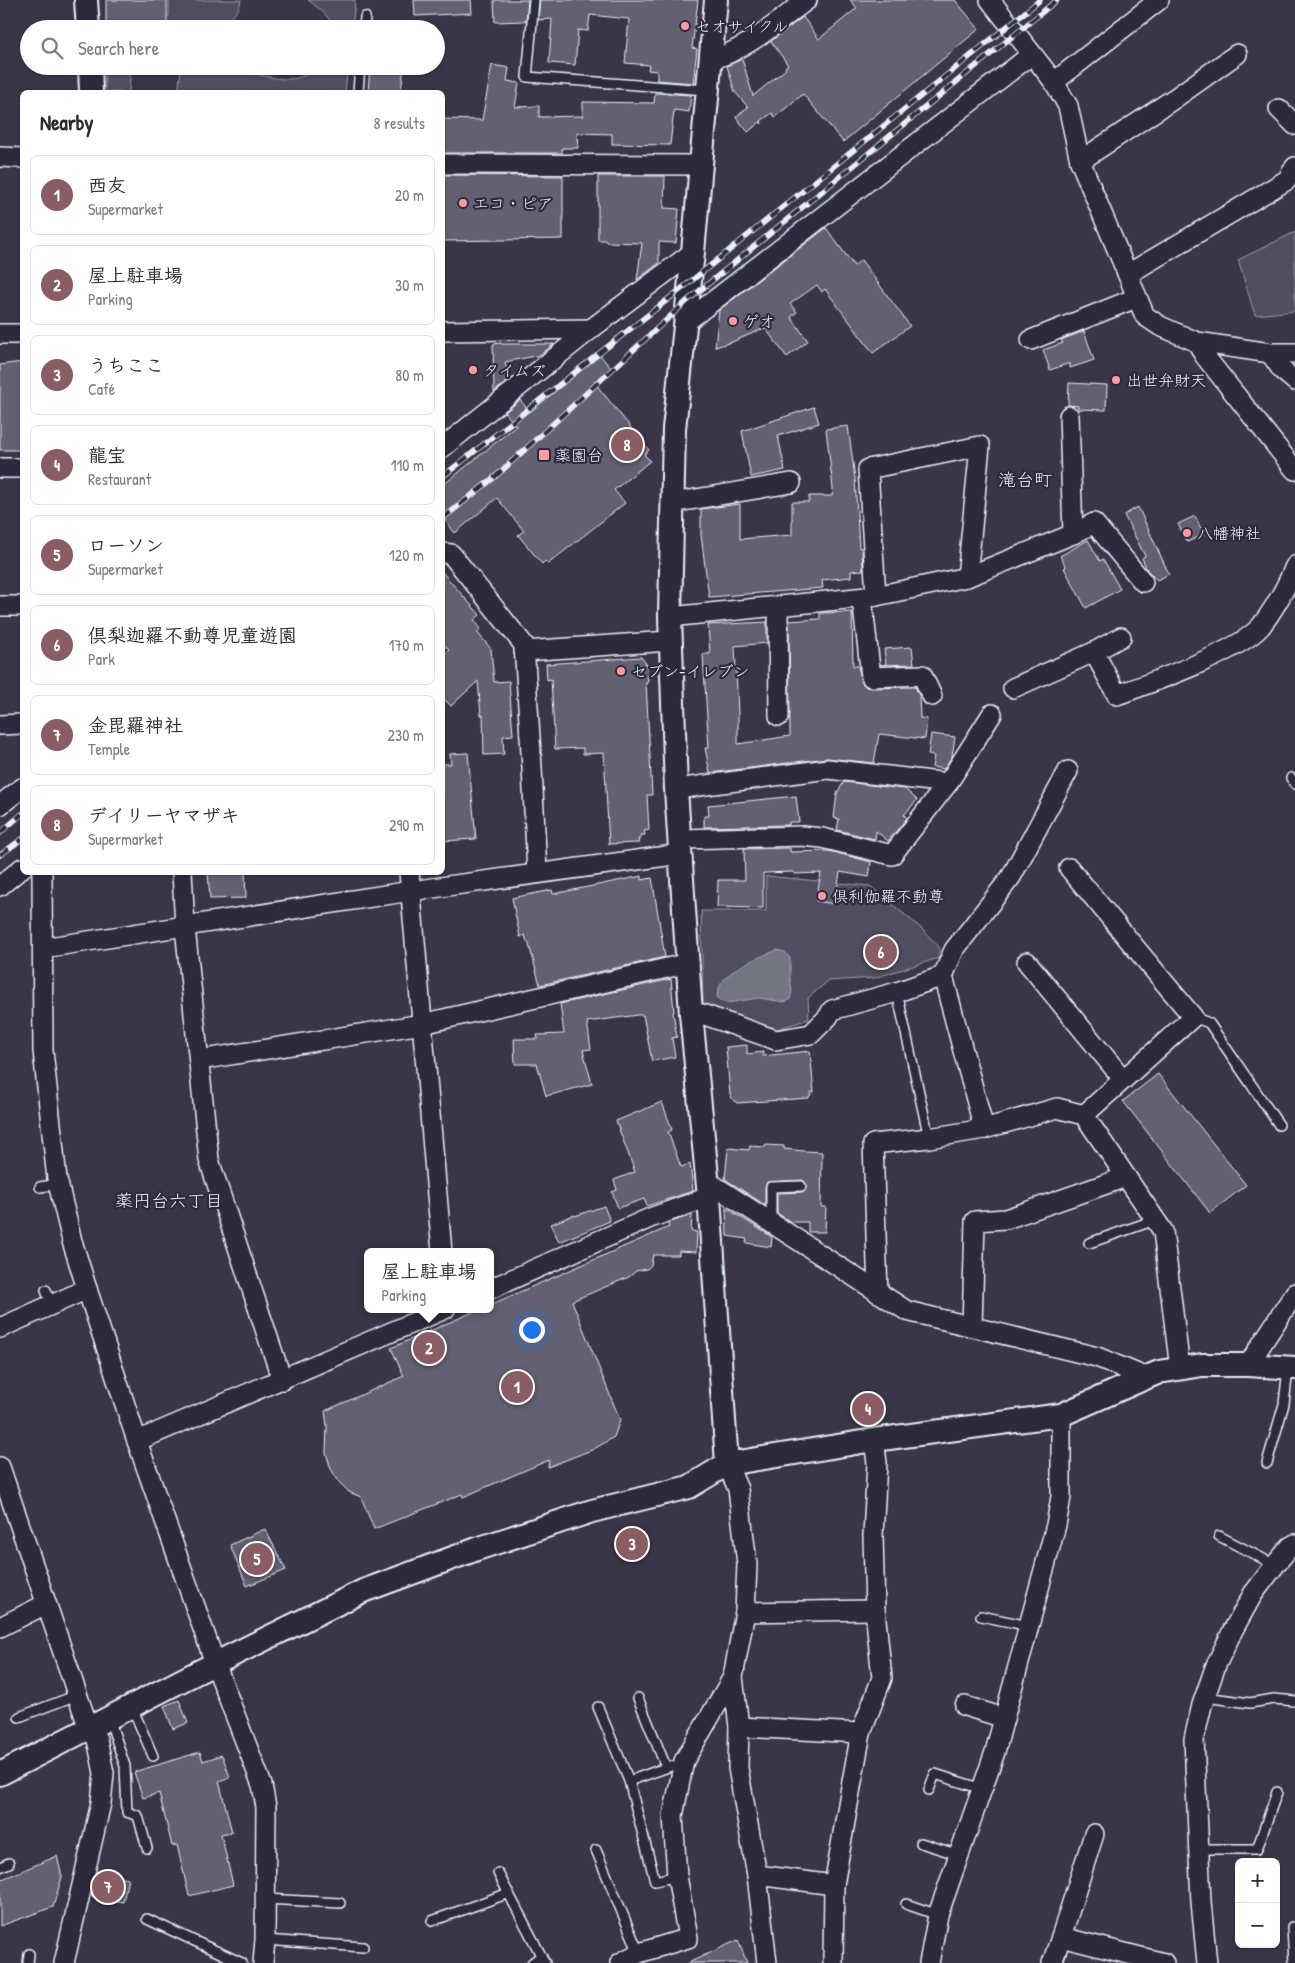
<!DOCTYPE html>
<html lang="en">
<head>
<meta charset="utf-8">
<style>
  :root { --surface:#fff; --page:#f7f7f7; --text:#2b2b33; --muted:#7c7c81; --line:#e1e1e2; --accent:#8a5d65 }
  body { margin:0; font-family:"Patrick Hand","Klee One",sans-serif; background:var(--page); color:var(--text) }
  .controls { position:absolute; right:15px; bottom:15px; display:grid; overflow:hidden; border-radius:8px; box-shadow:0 1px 4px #0004 }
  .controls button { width:45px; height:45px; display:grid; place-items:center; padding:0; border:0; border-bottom:1px solid var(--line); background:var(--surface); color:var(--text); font:25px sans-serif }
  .you { position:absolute; left:531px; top:1329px; width:18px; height:18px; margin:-12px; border:4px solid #fff; border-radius:50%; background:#1a73e8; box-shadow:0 0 0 8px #1a73e833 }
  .badge { display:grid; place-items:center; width:32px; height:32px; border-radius:50%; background:var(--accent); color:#fff; font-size:16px; font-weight:700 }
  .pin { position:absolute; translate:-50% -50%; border:2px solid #fff; box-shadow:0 1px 5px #0006 }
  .popup { position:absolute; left:364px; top:1248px; width:130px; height:65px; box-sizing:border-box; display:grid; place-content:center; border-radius:8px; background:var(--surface); filter:drop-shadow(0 1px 4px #0005); font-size:16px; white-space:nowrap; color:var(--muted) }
  .popup b { font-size:19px; color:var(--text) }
  .popup::after { content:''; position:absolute; left:50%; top:100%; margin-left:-10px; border:10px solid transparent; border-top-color:var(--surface) }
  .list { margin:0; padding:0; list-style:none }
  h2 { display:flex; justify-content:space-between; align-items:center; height:65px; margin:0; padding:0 20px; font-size:21px }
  h2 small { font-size:16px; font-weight:400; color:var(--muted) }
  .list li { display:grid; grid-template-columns:32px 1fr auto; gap:15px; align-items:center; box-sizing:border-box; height:80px; margin:0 10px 10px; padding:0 10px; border:1px solid var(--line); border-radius:8px }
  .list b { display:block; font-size:19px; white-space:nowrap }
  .list p { margin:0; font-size:16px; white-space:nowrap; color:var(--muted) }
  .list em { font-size:16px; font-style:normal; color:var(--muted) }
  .icon { flex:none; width:28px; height:28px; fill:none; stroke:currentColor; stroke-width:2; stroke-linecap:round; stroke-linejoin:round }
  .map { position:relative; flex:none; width:1295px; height:1963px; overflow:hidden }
  .search { position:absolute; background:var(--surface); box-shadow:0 1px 4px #0004; left:20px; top:20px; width:425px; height:55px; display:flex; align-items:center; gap:12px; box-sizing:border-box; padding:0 18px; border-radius:28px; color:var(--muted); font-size:19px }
  .panel { position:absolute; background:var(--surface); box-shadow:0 1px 4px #0004; left:20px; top:90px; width:425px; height:785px; border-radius:8px }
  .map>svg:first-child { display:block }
  .green { fill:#504e5f; stroke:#9ca0ac }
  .water { fill:#737482; stroke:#a2a6b1 }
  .building { fill:#636171; stroke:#e8f1f8 }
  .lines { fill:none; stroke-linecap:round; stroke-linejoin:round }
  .service-casing { stroke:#e8f1f8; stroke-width:12 }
  .minor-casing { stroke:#e8f1f8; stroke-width:22 }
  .tertiary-casing { stroke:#e8f1f8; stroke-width:26 }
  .service { stroke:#2f2a3d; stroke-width:9 }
  .minor { stroke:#2f2a3d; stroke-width:19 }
  .tertiary { stroke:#2f2a3d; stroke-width:22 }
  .rail-casing { stroke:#e8f1f8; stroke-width:5.5 }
  .rail { stroke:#2f2a3d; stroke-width:4; stroke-dasharray:11; stroke-linecap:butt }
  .poi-dot { fill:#ff9aa2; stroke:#2f2a3d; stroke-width:2 }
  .labels { text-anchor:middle; stroke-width:4.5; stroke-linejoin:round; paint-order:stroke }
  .poi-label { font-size:16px; fill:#e8f1f8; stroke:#2f2a3d; text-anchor:start }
  .neighbourhood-label { font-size:18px; fill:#e8f1f8; stroke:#2f2a3d }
</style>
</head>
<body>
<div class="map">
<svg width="1295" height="1963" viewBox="0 0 1295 1963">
  <rect width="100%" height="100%" fill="#3a3648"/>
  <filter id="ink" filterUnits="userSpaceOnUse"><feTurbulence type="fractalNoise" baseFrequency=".02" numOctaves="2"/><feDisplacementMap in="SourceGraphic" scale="10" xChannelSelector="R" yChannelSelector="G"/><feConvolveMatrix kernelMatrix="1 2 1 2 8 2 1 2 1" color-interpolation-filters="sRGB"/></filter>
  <g filter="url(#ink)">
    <g class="green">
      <path d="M169,0H241C239,15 226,22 213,27V29H166L161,15L169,16Z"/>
      <path d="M308,0H355L352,29H333C331,16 317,7 308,0Z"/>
      <polygon points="105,66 127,66 130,76 129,92 105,92"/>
      <path d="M179,66H214L219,72C225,72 232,71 238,71C269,74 292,90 320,66H348L345,92H178L181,71Z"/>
      <polygon points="1295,232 1295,311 1255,315 1238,260"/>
      <polygon points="766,876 870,886 922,929 939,947 939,958 874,978 828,981 808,998 809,1019 774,1030 703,1004 701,911 766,911"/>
    </g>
    <path class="water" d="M777,950L785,952L790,958V978L792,991L790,1000L784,1002L759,998L727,1003L721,1001L717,997C718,971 755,959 777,950Z"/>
    <g class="building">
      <polygon points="106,0 167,0 167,26 106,29"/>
      <polygon points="414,0 471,0 472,13 415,16"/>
      <polygon points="494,0 528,0 526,21 495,22"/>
      <polygon points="540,0 698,0 692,48 697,49 693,83 657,80 657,71 648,70 649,65 625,63 629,19 590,15 588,31 578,30 575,65 549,63 552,19 538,20"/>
      <polygon points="850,0 955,0 979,29 843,142 803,94 775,117 772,113 761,121 762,124 760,122 748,132 736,117 748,107 735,92 727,66 742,59 753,96 786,69 785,67 788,65 771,41 803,17 819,39 857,8"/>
      <polygon points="492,65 509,68 507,81 519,83 515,107 539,106 539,117 583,116 583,102 654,103 655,93 691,95 689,112 674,110 670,145 612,144 612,134 577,133 578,148 562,148 562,153 442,153 442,119 482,120"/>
      <polygon points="370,66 404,66 401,92 368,92"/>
      <polygon points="442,175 563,176 563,239 442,241"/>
      <polygon points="598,176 665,176 664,208 679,209 676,243 659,242 659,263 637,280 642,243 606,242 606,240 598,240"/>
      <polygon points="826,228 854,266 861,260 910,326 873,353 825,289 822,292 817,285 790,304 797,312 791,317 808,341 787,357 765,328 732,342 715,347 719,310"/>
      <polygon points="1084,331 1094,360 1070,368 1070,363 1050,370 1043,350 1063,343 1061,340"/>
      <polygon points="501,343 501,344 554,344 540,355 505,362 509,380 494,392 493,344"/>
      <polygon points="600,355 611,368 594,382 649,450 644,454 650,461 614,490 625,503 548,564 545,561 542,564 518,535 524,531 497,498 455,533 442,517 442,486 516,426 505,412 520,400 530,412"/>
      <polygon points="22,362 22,450 0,450 0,365"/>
      <polygon points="1069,383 1107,385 1106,410 1078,409 1078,406 1068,405"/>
      <polygon points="814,407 819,423 778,436 785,470 751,477 742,431"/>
      <polygon points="848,426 855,478 859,548 862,548 863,570 851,571 851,577 822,580 823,588 709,597 701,535 701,509 740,504 740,539 792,535 792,502 809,502 809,496 832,496 833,488 826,429"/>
      <polygon points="1138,507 1169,574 1157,580 1147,570 1142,558 1145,556 1124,515"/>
      <polygon points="1195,516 1204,535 1187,542 1178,524"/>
      <polygon points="1088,540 1100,561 1103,559 1120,589 1086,608 1064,568 1066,567 1060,556"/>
      <polygon points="442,572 480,615 474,620 481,629 477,632 491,649 494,682 509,681 513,735 503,736 504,754 484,755 483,715 481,715 478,681 451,706 442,697 442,656 449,650 442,642"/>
      <polygon points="852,612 853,666 858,666 862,683 866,687 871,688 915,687 919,695 920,718 927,719 925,739 879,734 874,763 827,758 710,773 705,748 709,748 703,654 710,654 708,625 767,622 767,643 735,646 738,715 738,744 790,736 789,621 820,619 820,613"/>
      <polygon points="912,647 914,664 881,665 886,664 884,649"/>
      <polygon points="641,657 647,665 648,682 646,682 652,795 647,795 649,830 644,831 645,835 641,835 641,839 638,839 639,843 609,844 604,753 583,754 583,748 555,749 551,679 547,680 546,664"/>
      <polygon points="931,734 955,737 952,756 944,769 932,767 934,756 928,755"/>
      <polygon points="468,753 476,839 442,841 442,764 451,764 450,754"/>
      <polygon points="844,782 905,789 917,800 904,815 907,818 888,841 876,831 875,839 837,830 839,819 834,818 837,793"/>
      <polygon points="796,796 799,822 789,822 789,825 704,827 704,816 709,816 708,805"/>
      <polygon points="790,848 790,852 829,851 871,862 869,877 840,872 835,904 816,901 821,873 794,874 794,872 763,873 763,908 717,907 718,880 745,880 744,849"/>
      <polygon points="208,872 245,872 246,898 210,899"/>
      <polygon points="642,876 642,880 652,878 665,957 540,985 528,941 527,942 525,935 520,937 512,898 552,890 553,894"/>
      <polygon points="671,979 674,1012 673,1012 677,1037 672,1038 675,1057 652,1061 643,1015 638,1015 587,1022 591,1049 583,1050 592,1084 546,1096 537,1064 515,1064 514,1039 538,1039 537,1035 564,1034 560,1004"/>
      <polygon points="747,1045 747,1054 763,1052 763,1056 810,1051 814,1092 811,1092 811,1095 809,1096 809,1098 737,1103 733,1100 730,1094 726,1047"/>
      <polygon points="1158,1074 1246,1185 1210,1213 1123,1101"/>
      <polygon points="662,1102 672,1130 668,1132 681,1167 690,1164 693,1191 647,1206 644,1199 618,1208 612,1192 617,1190 614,1180 635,1172 616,1121"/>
      <polygon points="765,1145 784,1146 784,1149 804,1151 822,1152 821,1207 826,1207 825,1232 808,1232 808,1222 791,1222 777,1213 777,1193 804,1192 807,1186 803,1180 767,1182 765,1187 765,1205 725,1179 728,1148 749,1150 750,1146 765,1147"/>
      <polygon points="604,1206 610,1221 559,1242 551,1224 574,1215 575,1216"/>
      <polygon points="726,1208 772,1237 771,1247 746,1243 747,1239 727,1236"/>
      <polygon points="692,1215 691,1231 697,1232 696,1252 679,1251 679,1255 653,1255 651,1265 647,1269 636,1271 629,1277 572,1301 620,1420 614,1437 594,1449 548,1467 549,1460 463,1497 462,1494 374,1529 361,1497 349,1492 339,1482 331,1469 326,1453 327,1426 325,1411 404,1376 391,1348 480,1309 490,1309 490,1305 669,1227 668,1223"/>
      <polygon points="265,1529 286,1570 247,1586 230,1545"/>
      <polygon points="179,1700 188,1723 173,1729 164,1706"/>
      <polygon points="200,1752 203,1761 222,1755 230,1777 219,1781 232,1832 221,1834 233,1885 189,1896 177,1845 172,1846 159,1793 143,1798 134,1772"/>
      <polygon points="57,1856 62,1877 53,1907 0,1926 0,1880"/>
      <polygon points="97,1872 128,1878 123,1902 91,1896"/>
      <polygon points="738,1940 747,1963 688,1963"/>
    </g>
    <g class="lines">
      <g class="service-casing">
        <g id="service">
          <polyline points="534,0 527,77 707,90"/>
          <polyline points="364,29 365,17"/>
          <polyline points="358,92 360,66"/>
          <polyline points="1291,778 1295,784"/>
          <polyline points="897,992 929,1138"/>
          <polyline points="1193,1017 1209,1023 1279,1125"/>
          <polyline points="40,1187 59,1184"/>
          <polyline points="771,1222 771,1187 801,1186"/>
          <polyline points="1089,1243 1155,1220"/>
          <polyline points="46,1290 51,1305"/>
          <polyline points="1267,1463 1284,1404 1288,1368"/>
          <polyline points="1219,1536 1275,1565"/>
          <polyline points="981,1616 1029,1626"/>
          <polyline points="1205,1697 1250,1703 1274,1699 1295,1701"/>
          <polyline points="638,1698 666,1767"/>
          <polyline points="132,1707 153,1756"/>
          <polyline points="598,1707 629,1781 655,1881 677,1876"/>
          <polyline points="19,1717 77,1695"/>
          <polyline points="109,1718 125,1766 127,1812 138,1816 147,1848"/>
          <polyline points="629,1781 671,1766"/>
          <polyline points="929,1790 935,1774 982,1789"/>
          <polyline points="921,1843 959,1855"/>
          <polyline points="1199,1849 1257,1849 1277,1792"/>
          <polyline points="596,1850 639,1953"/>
          <polyline points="0,1867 9,1863"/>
          <polyline points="498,1873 545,1963"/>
          <polyline points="265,1899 340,1903"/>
          <polyline points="906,1904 938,1915"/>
          <polyline points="147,1919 242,1963"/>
          <polyline points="432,1921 509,1893"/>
          <polyline points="1292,1927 1294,1963"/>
          <polyline points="265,1940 363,1947"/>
          <polyline points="28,1963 29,1954"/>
          <polyline points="532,1963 541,1956"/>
        </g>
      </g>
      <g class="minor-casing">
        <g id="minor">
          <polyline points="990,0 1054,82 1068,106 1080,161 1145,316 1160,326 1197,342 1270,353 1295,353"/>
          <path d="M710,60C746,51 778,21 807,0"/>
          <polyline points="1054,82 1159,0"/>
          <polyline points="1279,109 1295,125"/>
          <polyline points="0,157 22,158"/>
          <polyline points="1080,161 1175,98 1237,54"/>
          <polyline points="442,164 700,165"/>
          <polyline points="1128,274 1287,180 1295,167"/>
          <polyline points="686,322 1031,55"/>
          <polyline points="442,331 591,329"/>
          <polyline points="0,334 22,334"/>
          <polyline points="1031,340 1136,298"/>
          <polyline points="1197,342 1204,355 1295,470"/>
          <polyline points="1270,353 1282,370 1295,381"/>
          <polyline points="1069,416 1073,534"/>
          <polyline points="442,448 591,329 693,252"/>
          <polyline points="0,468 22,468"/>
          <polyline points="672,503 791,483"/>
          <polyline points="442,553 451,554 524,645 532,768 537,873"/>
          <polyline points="876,596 868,469 980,446 967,577"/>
          <polyline points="862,598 871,677 922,675 932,696"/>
          <polyline points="0,606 22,606"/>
          <polyline points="778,606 779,716"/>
          <polyline points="670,617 876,596 967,577 1073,534 1094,523 1143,582"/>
          <polyline points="524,651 670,641"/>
          <path d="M1094,652L1117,695C1151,683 1239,652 1261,626C1275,608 1287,586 1295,566"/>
          <polyline points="1013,688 1094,652 1121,637"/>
          <polyline points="0,725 22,724"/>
          <polyline points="676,789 828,769 948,783"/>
          <polyline points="0,805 22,788"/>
          <polyline points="680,839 802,836 822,838 892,855 948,783 992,714"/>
          <polyline points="1069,868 1193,1017 1084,1115"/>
          <polyline points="42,872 43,1051 57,1179 72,1241 87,1289 137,1441 215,1663 262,1785 266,1807 265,1940 263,1963"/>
          <polyline points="182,872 185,927 209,1160 282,1380"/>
          <polyline points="409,872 442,1252"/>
          <polyline points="0,886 22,868"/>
          <polyline points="43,948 411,891 681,854"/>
          <polyline points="1027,962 1123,1079"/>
          <polyline points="943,976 984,1129"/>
          <polyline points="691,1014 702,1014 776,1040 811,1034 828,1017 832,1010 897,992 943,976 954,950 1011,877 1068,771"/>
          <polyline points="199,1060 422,1024 689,963"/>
          <polyline points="707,1181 907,1311 1097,1357 1145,1377"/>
          <polyline points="490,1289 650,1218 709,1197"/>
          <polyline points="878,1293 873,1144 929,1138 984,1129 1057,1108 1084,1115 1163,1231 1180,1369"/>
          <polyline points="972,1327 975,1221 1006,1219 1126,1177"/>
          <polyline points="0,1328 87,1289"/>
          <polyline points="1248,1365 1295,1293"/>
          <polyline points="137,1441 445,1309"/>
          <polyline points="727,1464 738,1489 747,1564 745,1612 733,1677 739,1727 738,1768 757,1875 767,1963"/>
          <polyline points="0,1467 89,1729 97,1739 104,1773 101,1803 64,1963"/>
          <polyline points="745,1612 875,1610"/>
          <polyline points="0,1627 46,1604"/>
          <polyline points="965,1706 1004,1718"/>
          <polyline points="739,1727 861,1733"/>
          <polyline points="757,1875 834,1885"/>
          <polyline points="1061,1937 1094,1834"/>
          <polyline points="620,1963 639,1953 688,1938 677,1876 673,1816 684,1761 733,1677"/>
          <polyline points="833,1963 834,1885 851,1787 861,1733 882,1678 875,1610 873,1536 877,1463 874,1440"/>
          <polyline points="929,1963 938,1915 995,1752 1056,1525 1061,1497 1061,1415"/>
          <polyline points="1052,1963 1061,1937 1164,1963"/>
          <polyline points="1207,1963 1201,1902 1194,1739 1202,1705 1216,1665 1233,1630 1253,1594 1275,1565 1290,1547 1295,1544"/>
        </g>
      </g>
      <g class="tertiary-casing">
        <g id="tertiary">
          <polyline points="86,0 88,29"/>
          <polyline points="716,0 693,252 674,429 670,617 676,789 691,1014 709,1197 727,1464"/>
          <polyline points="90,66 91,92"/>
          <polyline points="0,1774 196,1673 363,1591 477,1549 592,1511 689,1487 727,1464 874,1440 1061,1415 1159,1372 1202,1365 1248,1365 1295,1368"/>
        </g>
      </g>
      <use href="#service" class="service"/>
      <use href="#minor" class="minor"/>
      <use href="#tertiary" class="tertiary"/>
      <g class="rail-casing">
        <g id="rail">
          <polyline points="442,477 690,282 1040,0"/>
          <polyline points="442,519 496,476 687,301 1057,0"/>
          <polyline points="0,833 22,814"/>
          <polyline points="0,855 22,839"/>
        </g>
      </g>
      <use href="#rail" class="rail"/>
    </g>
  </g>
  <g class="poi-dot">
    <circle cx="685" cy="26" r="5"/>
    <circle cx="463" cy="203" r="5"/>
    <circle cx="733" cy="321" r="5"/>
    <circle cx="473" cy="370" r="5"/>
    <circle cx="1116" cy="380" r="5"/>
    <rect x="538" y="449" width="12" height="12" rx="2.5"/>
    <circle cx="1187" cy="533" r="5"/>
    <circle cx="621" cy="671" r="5"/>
    <circle cx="822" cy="896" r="5"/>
  </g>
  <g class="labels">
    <g class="poi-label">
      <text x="695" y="32">セオサイクル</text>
      <text x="473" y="209">エコ・ピア</text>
      <text x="743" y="327">ゲオ</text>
      <text x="483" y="376">タイムズ</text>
      <text x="1126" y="386">出世弁財天</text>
      <text x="555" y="461">薬園台</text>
      <text x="1197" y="539">八幡神社</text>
      <text x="631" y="677">セブン-イレブン</text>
      <text x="832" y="902">倶利伽羅不動尊</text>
    </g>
    <g class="neighbourhood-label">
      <text x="1025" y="486">滝台町</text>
      <text x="169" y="1207">薬円台六丁目</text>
    </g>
  </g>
</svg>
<div class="controls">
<button>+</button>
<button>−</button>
</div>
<div class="you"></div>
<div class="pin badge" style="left:517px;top:1387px">1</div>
<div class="pin badge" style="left:429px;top:1348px">2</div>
<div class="popup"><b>屋上駐車場</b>Parking</div>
<div class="pin badge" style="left:632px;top:1544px">3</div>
<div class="pin badge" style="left:868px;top:1409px">4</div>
<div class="pin badge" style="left:257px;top:1559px">5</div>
<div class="pin badge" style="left:881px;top:952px">6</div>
<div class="pin badge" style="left:108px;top:1887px">7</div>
<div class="pin badge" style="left:627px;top:445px">8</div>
<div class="search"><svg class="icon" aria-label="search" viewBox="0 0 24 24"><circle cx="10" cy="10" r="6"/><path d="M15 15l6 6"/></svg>Search here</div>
<section class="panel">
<h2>Nearby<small>8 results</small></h2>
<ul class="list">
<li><span class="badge">1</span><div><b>西友</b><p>Supermarket</p></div><em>20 m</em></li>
<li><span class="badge">2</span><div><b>屋上駐車場</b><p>Parking</p></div><em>30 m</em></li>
<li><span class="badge">3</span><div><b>うちここ</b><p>Café</p></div><em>80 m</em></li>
<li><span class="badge">4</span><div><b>龍宝</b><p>Restaurant</p></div><em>110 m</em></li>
<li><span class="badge">5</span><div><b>ローソン</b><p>Supermarket</p></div><em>120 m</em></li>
<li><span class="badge">6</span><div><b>倶梨迦羅不動尊児童遊園</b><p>Park</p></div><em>170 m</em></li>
<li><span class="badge">7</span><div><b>金毘羅神社</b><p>Temple</p></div><em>230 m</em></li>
<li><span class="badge">8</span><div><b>デイリーヤマザキ</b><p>Supermarket</p></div><em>290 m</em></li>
</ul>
</section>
</div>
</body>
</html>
